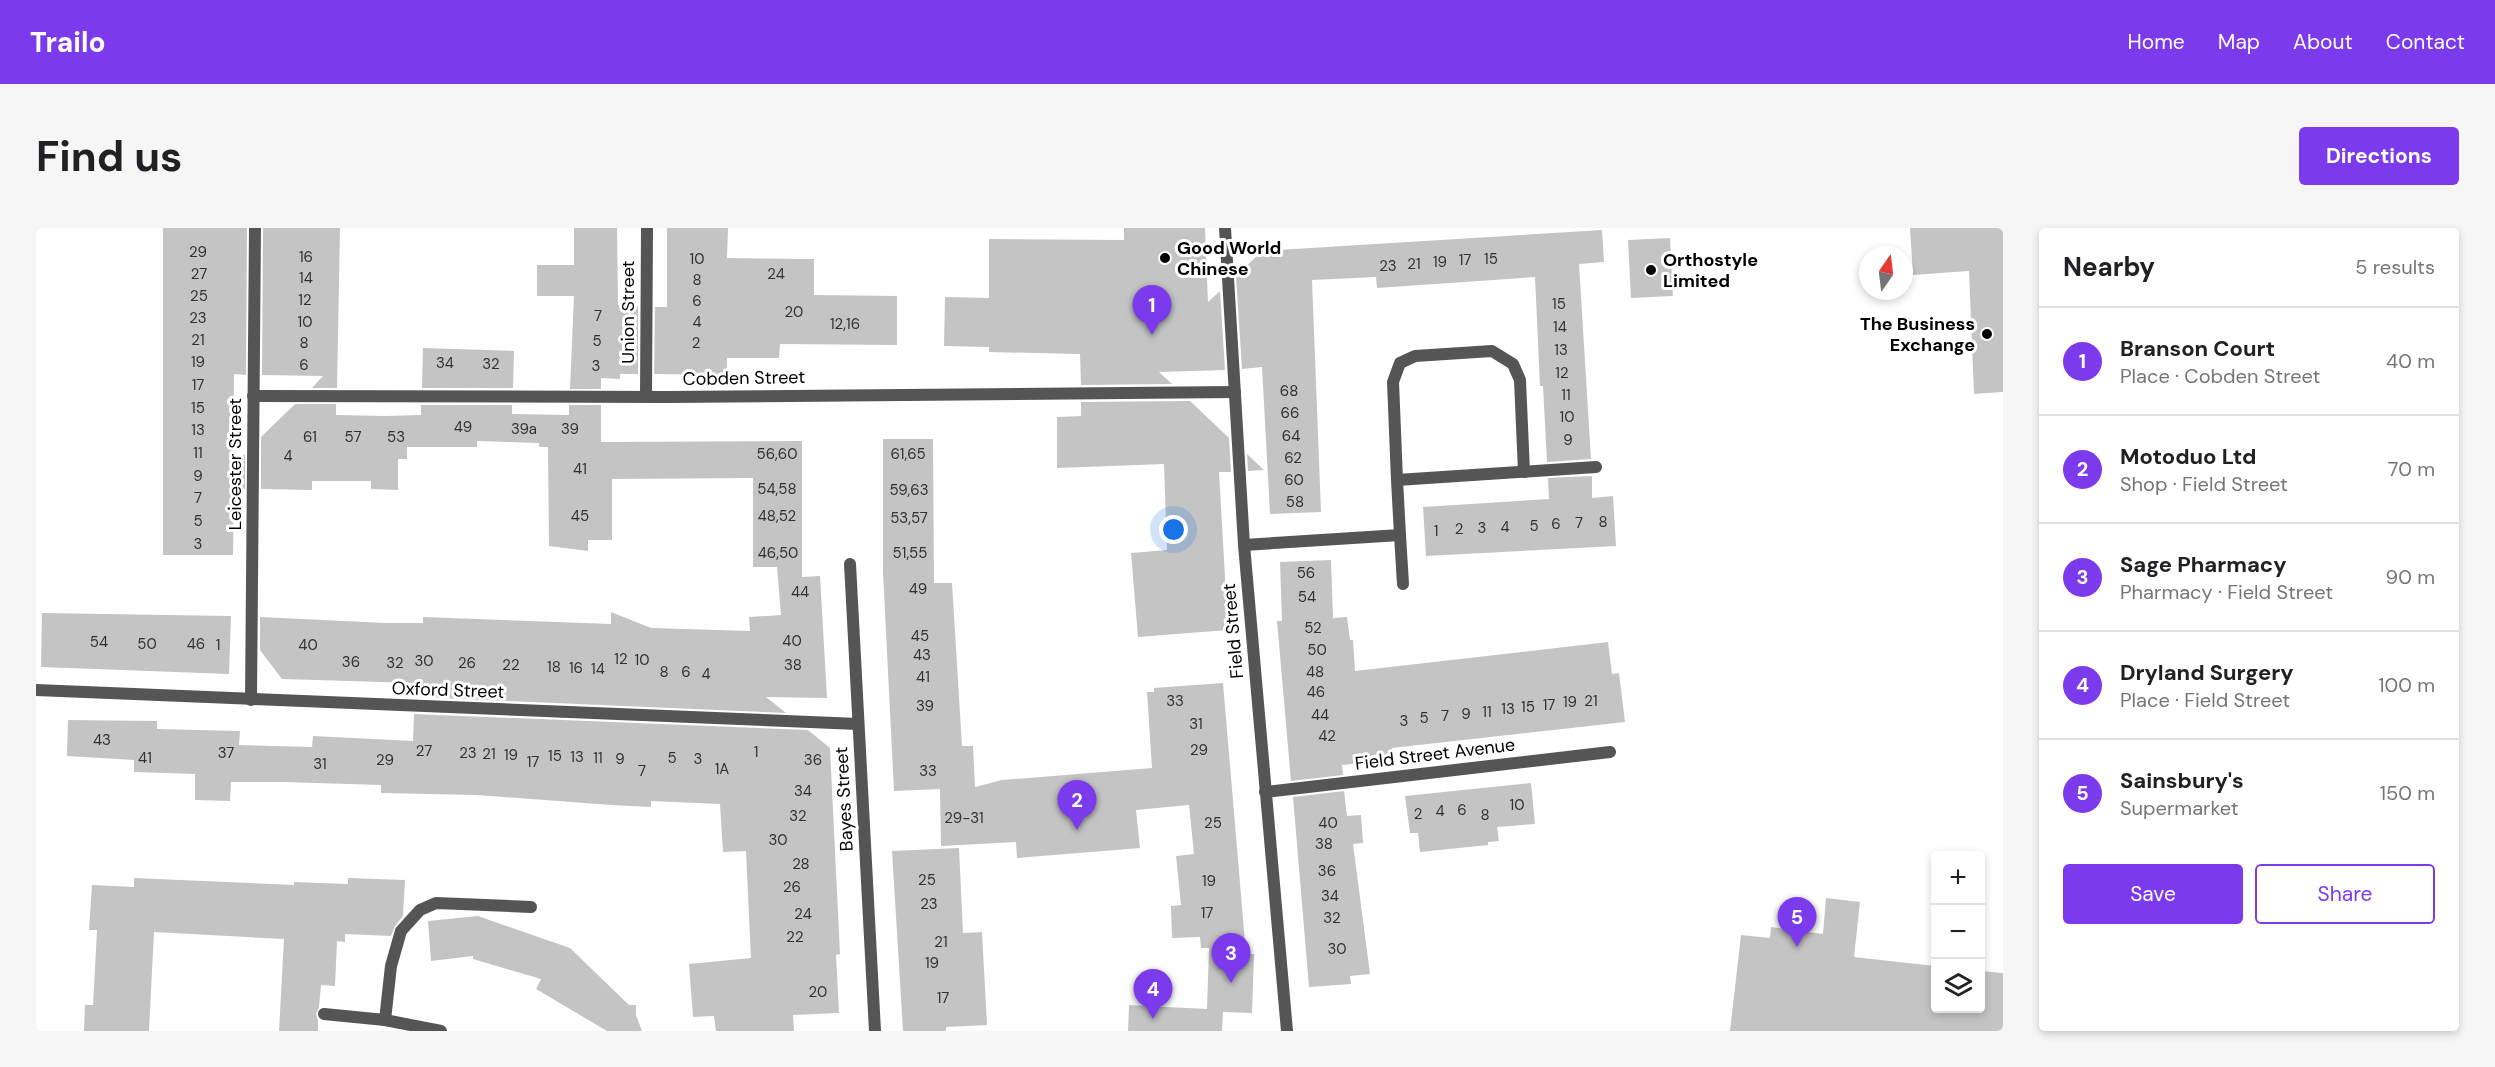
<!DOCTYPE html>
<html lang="en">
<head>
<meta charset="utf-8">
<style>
  :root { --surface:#fff; --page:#f6f6f6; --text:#202124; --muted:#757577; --line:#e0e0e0; --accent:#7c3aed }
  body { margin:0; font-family:"DM Sans",sans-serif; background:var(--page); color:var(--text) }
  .controls { position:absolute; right:18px; bottom:18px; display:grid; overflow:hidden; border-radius:6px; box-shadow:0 3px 9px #0003 }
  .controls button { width:54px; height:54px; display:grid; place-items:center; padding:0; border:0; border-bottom:2px solid var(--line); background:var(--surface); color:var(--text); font:30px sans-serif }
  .compass { position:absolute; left:1823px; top:18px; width:54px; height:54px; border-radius:50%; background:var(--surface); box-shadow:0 3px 9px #0003; rotate:14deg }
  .you { position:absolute; left:1138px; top:302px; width:21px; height:21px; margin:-15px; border:4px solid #fff; border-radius:50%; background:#1a73e8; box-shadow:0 0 0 9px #1a73e833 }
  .badge { display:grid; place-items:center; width:39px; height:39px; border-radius:50%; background:var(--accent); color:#fff; font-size:20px; font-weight:700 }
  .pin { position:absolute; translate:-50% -50px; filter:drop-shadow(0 2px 3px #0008) }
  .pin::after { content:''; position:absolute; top:32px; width:21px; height:18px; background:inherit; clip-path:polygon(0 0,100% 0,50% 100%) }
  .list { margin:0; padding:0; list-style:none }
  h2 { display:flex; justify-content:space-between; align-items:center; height:78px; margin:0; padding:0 24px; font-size:26px }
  h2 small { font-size:20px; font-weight:400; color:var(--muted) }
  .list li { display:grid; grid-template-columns:39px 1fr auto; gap:18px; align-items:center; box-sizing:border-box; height:108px; padding:0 24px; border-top:2px solid var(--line) }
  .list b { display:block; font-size:22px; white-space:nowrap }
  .list p { margin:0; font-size:20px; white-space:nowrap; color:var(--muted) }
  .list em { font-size:20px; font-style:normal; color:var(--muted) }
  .actions { display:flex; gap:12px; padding:18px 24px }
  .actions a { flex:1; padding:14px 0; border:2px solid var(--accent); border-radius:6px; text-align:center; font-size:21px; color:var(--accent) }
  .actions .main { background:var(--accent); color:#fff }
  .icon { flex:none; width:33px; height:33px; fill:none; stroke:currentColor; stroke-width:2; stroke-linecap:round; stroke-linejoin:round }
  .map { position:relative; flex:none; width:1967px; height:803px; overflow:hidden; border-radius:6px }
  header { display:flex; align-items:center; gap:36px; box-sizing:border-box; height:84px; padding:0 30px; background:var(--accent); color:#fff }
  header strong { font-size:28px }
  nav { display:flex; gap:33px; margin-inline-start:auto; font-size:21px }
  .intro { display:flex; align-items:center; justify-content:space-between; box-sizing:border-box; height:144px; padding:0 36px }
  h1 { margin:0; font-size:42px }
  .button { padding:15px 27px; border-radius:6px; background:var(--accent); color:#fff; font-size:21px; font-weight:700 }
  main { display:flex; gap:36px; padding:0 36px }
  aside { flex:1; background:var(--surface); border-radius:6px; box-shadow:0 3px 9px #0003 }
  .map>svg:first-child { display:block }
  .building { fill:#c4c4c4 }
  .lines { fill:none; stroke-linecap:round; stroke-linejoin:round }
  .minor { stroke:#555; stroke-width:12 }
  .poi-dot { fill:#000; stroke:#fff; stroke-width:2 }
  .labels { text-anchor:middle; stroke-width:6; stroke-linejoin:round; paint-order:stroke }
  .number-label { font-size:15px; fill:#313131 }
  .poi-label { font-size:18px; font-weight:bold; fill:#000; stroke:#fff; text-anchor:start }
  .street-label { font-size:18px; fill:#000; stroke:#fff }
</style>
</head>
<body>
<header>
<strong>Trailo</strong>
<nav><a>Home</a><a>Map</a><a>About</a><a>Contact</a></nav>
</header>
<div class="intro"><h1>Find us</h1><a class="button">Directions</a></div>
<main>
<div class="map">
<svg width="1967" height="803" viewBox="0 0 1967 803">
  <rect width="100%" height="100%" fill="#fff"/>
  <g class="building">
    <polygon points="127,0 211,0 210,147 198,146 197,237 209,226 209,261 198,261 197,327 127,327"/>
    <polygon points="227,0 304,0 301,160 276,160 287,148 226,147"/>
    <polygon points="538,0 581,0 582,77 602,78 602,146 584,146 584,151 565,150 565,161 534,161 538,68 501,68 501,37 538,37"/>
    <polygon points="631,0 692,0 691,30 778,31 778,67 861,68 861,117 744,116 743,130 691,130 691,147 618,146 619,79 631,79"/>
    <polygon points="1088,0 1169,0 1172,74 1184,63 1189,142 1123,144 1136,156 1045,157 1044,126 953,124 953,119 908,118 909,69 953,70 953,11 1088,12"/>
    <polygon points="1874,0 1967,0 1967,164 1938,166 1933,43 1877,47"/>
    <polygon points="1566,2 1568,34 1543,36 1555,231 1511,234 1507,158 1504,158 1499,49 1341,60 1340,49 1276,52 1285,284 1234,286 1226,139 1206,141 1200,48 1226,23"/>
    <polygon points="1634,10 1637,68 1595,70 1592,12"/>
    <polygon points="387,120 478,123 477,160 386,160"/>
    <polygon points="1154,173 1193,210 1195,244 1183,244 1192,402 1102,409 1095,325 1131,322 1128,236 1021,240 1021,189 1045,188 1045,174"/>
    <polygon points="259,176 300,176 300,187 350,188 385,187 385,177 476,177 476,186 533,187 533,177 565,177 565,214 766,213 766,349 784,348 791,470 730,469 750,485 379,469 379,455 246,451 224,422 224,389 349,395 387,395 387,389 575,396 575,384 615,400 714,403 713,389 745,387 741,339 717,339 717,250 576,251 576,312 552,312 552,323 513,318 512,219 503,219 503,215 441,213 441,219 371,219 371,231 362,231 362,262 335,261 335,253 276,253 276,262 225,261 225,209"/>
    <polygon points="847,211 897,211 898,355 916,355 926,518 937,518 939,559 966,552 1116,540 1111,464 1118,464 1118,460 1187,455 1210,726 1218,726 1216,785 1187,784 1186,803 1092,803 1093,777 1171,781 1173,720 1165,720 1164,709 1136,710 1135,678 1145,677 1140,628 1158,626 1153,577 1100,582 1104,620 981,630 980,614 905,618 904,561 858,563 847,344"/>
    <polygon points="1211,226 1228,242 1212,243"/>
    <polygon points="1556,248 1556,270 1577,268 1580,318 1390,328 1387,279 1513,271 1512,250"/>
    <polygon points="1295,332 1297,390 1311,389 1314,412 1317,412 1319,443 1572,414 1576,446 1583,445 1589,494 1356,520 1357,532 1306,537 1307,547 1255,553 1241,393 1246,393 1244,334"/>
    <polygon points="6,385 195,388 193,446 5,439"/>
    <polygon points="378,486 772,502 794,520 804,726 800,727 803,785 757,787 758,803 680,803 678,788 657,789 653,736 715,730 710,623 687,624 684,576 615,573 615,579 575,577 441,567 345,565 345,557 247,554 195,554 194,573 159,572 159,546 98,544 98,532 31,528 32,492 121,493 121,501 204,503 203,517 276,519 277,508 377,513"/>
    <polygon points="1495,555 1499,596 1461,599 1463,613 1452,614 1452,617 1384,624 1382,605 1374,605 1369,568"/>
    <polygon points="1308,563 1311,588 1325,587 1327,615 1317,616 1334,746 1314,748 1315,756 1273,759 1257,569"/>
    <polygon points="923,620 927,705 946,704 951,797 910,799 910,803 867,803 856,623"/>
    <polygon points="98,650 258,657 258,654 312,656 312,650 369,652 367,688 359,698 355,708 309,706 309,714 301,713 299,758 285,757 283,779 280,786 282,792 282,803 243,803 248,711 118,704 113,803 48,803 49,777 57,777 59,741 61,702 53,702 56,657 98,659"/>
    <polygon points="1790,670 1824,674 1818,729 1899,738 1899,780 1944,780 1944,743 1967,745 1967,803 1694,803 1705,707 1734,710 1735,699 1787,706"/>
    <polygon points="442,688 534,720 593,777 600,777 600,787 606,803 571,803 500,761 505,751 437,731 437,728 395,733 392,693"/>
  </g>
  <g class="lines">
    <g class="minor">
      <polyline points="1189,0 1208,317 1251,803"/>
      <polyline points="217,168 631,169 1199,164"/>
      <polyline points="610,168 611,0"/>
      <polyline points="1361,252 1357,154 1364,135 1379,128 1456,123 1477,136 1484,152 1488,244"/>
      <polyline points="1364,307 1367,356"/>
      <polyline points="1208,317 1364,307 1361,252 1560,239"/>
      <polyline points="814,336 839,803"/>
      <polyline points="0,462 822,496"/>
      <polyline points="215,472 219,0"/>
      <polyline points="1229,564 1574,524"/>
      <polyline points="288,786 349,792 405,803"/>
      <polyline points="349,792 355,738 365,703 384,682 400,675 495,679"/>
    </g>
  </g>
  <g class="poi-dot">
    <circle cx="1129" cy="30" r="6"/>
    <circle cx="1615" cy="42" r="6"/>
    <circle cx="1951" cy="106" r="6"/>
  </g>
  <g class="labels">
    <g class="number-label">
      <text x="162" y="29">29</text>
      <text x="270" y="34">16</text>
      <text x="661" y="36">10</text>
      <text x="1455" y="36">15</text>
      <text x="1429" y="37">17</text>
      <text x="1404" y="39">19</text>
      <text x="1378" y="41">21</text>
      <text x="1352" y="43">23</text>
      <text x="163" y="51">27</text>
      <text x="740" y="51">24</text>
      <text x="270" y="55">14</text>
      <text x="661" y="57">8</text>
      <text x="163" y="73">25</text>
      <text x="269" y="77">12</text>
      <text x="661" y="78">6</text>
      <text x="1523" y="81">15</text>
      <text x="758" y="89">20</text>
      <text x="562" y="93">7</text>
      <text x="162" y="95">23</text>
      <text x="269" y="99">10</text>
      <text x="661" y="99">4</text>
      <text x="809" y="101">12,16</text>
      <text x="1524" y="104">14</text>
      <text x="162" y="117">21</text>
      <text x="561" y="118">5</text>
      <text x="268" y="120">8</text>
      <text x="660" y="120">2</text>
      <text x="1525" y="127">13</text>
      <text x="162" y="139">19</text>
      <text x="409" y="140">34</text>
      <text x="455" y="141">32</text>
      <text x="268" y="142">6</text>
      <text x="560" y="143">3</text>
      <text x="1526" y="150">12</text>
      <text x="162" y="162">17</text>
      <text x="1253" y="168">68</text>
      <text x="1530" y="172">11</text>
      <text x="162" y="185">15</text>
      <text x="1254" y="190">66</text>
      <text x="1531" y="194">10</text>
      <text x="427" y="204">49</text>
      <text x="488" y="206">39a</text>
      <text x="534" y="206">39</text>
      <text x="162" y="207">13</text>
      <text x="1255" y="213">64</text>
      <text x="274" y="214">61</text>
      <text x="317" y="214">57</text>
      <text x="360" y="214">53</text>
      <text x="1532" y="217">9</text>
      <text x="162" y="230">11</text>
      <text x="741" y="231">56,60</text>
      <text x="872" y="231">61,65</text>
      <text x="252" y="233">4</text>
      <text x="1257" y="235">62</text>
      <text x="544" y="246">41</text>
      <text x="162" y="253">9</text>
      <text x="1258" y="257">60</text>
      <text x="741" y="266">54,58</text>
      <text x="873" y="267">59,63</text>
      <text x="162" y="275">7</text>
      <text x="1259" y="279">58</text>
      <text x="544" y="293">45</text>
      <text x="741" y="293">48,52</text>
      <text x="873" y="295">53,57</text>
      <text x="162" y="298">5</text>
      <text x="1567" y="299">8</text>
      <text x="1543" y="300">7</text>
      <text x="1520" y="301">6</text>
      <text x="1498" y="303">5</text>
      <text x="1469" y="304">4</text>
      <text x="1446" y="305">3</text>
      <text x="1423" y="306">2</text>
      <text x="1400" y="308">1</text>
      <text x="162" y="321">3</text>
      <text x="742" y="330">46,50</text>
      <text x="874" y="330">51,55</text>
      <text x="1270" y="350">56</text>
      <text x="882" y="366">49</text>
      <text x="764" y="369">44</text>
      <text x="1271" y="374">54</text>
      <text x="1277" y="405">52</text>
      <text x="884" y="413">45</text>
      <text x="756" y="418">40</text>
      <text x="63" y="419">54</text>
      <text x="111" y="421">50</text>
      <text x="160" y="421">46</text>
      <text x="182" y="422">1</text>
      <text x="272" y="422">40</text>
      <text x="1281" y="427">50</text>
      <text x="886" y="432">43</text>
      <text x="585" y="436">12</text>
      <text x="606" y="437">10</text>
      <text x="388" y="438">30</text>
      <text x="315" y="439">36</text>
      <text x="359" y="440">32</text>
      <text x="431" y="440">26</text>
      <text x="475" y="442">22</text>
      <text x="757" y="442">38</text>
      <text x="518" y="444">18</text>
      <text x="540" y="445">16</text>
      <text x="562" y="446">14</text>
      <text x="628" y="449">8</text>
      <text x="650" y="449">6</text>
      <text x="1279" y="449">48</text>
      <text x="670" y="451">4</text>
      <text x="887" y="454">41</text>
      <text x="1280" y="469">46</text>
      <text x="1139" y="478">33</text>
      <text x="1555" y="478">21</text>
      <text x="1534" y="479">19</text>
      <text x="1513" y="482">17</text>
      <text x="889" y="483">39</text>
      <text x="1492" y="484">15</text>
      <text x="1472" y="486">13</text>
      <text x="1451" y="489">11</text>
      <text x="1430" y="491">9</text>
      <text x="1284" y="492">44</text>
      <text x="1409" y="493">7</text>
      <text x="1388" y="495">5</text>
      <text x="1368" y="498">3</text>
      <text x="1160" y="501">31</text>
      <text x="1291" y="513">42</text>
      <text x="66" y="517">43</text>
      <text x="1163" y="527">29</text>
      <text x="388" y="528">27</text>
      <text x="720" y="529">1</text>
      <text x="190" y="530">37</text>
      <text x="432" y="530">23</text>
      <text x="453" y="531">21</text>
      <text x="475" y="532">19</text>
      <text x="519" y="533">15</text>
      <text x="541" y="534">13</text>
      <text x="109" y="535">41</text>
      <text x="562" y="535">11</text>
      <text x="636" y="535">5</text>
      <text x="584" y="536">9</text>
      <text x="662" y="536">3</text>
      <text x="349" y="537">29</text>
      <text x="777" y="537">36</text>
      <text x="497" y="539">17</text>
      <text x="284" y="541">31</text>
      <text x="686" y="546">1A</text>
      <text x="606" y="548">7</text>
      <text x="892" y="548">33</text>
      <text x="767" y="568">34</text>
      <text x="1481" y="582">10</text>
      <text x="1426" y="587">6</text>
      <text x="1404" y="588">4</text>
      <text x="1382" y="591">2</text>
      <text x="1449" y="592">8</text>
      <text x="762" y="593">32</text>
      <text x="928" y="595">29-31</text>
      <text x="1177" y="600">25</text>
      <text x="1292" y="600">40</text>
      <text x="742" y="617">30</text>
      <text x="1288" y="621">38</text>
      <text x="765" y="641">28</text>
      <text x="1291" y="648">36</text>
      <text x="891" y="657">25</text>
      <text x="1173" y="658">19</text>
      <text x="756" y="664">26</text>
      <text x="1294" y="673">34</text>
      <text x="893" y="681">23</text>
      <text x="1171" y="690">17</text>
      <text x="767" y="691">24</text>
      <text x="1296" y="695">32</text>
      <text x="759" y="714">22</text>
      <text x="905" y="719">21</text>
      <text x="1301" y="726">30</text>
      <text x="896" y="740">19</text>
      <text x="782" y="769">20</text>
      <text x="907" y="775">17</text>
    </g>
    <g class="poi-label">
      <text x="1141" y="26">Good World<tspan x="1141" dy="21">Chinese</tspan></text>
      <text x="1627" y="38">Orthostyle<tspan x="1627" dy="21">Limited</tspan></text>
      <text x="1939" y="102" text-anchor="end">The Business<tspan x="1939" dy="21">Exchange</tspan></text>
    </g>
    <g class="street-label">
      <text transform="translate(592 84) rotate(-90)" y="6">Union Street</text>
      <text transform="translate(708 150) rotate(-1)" y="6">Cobden Street</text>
      <text transform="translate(199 236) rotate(-90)" y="6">Leicester Street</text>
      <text transform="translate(1197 403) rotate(-95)" y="6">Field Street</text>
      <text transform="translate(412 462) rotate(2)" y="6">Oxford Street</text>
      <text transform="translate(1399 526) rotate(-7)" y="6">Field Street Avenue</text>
      <text transform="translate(808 571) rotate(-93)" y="6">Bayes Street</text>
    </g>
  </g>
</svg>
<div class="controls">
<button>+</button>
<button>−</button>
<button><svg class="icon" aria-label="layers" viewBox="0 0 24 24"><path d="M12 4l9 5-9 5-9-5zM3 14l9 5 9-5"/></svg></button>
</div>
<svg class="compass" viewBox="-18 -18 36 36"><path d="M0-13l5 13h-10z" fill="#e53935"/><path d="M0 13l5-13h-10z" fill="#757577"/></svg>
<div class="you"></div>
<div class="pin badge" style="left:1116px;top:107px">1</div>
<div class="pin badge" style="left:1041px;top:602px">2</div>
<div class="pin badge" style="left:1195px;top:755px">3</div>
<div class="pin badge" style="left:1117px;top:791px">4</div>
<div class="pin badge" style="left:1761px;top:719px">5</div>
</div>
<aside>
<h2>Nearby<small>5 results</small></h2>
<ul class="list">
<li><span class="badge">1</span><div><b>Branson Court</b><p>Place · Cobden Street</p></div><em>40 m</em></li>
<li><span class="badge">2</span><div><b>Motoduo Ltd</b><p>Shop · Field Street</p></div><em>70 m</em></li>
<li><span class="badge">3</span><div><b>Sage Pharmacy</b><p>Pharmacy · Field Street</p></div><em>90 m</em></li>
<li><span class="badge">4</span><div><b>Dryland Surgery</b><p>Place · Field Street</p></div><em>100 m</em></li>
<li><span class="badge">5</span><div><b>Sainsbury's</b><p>Supermarket</p></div><em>150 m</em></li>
</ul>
<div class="actions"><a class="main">Save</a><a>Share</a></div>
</aside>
</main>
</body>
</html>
